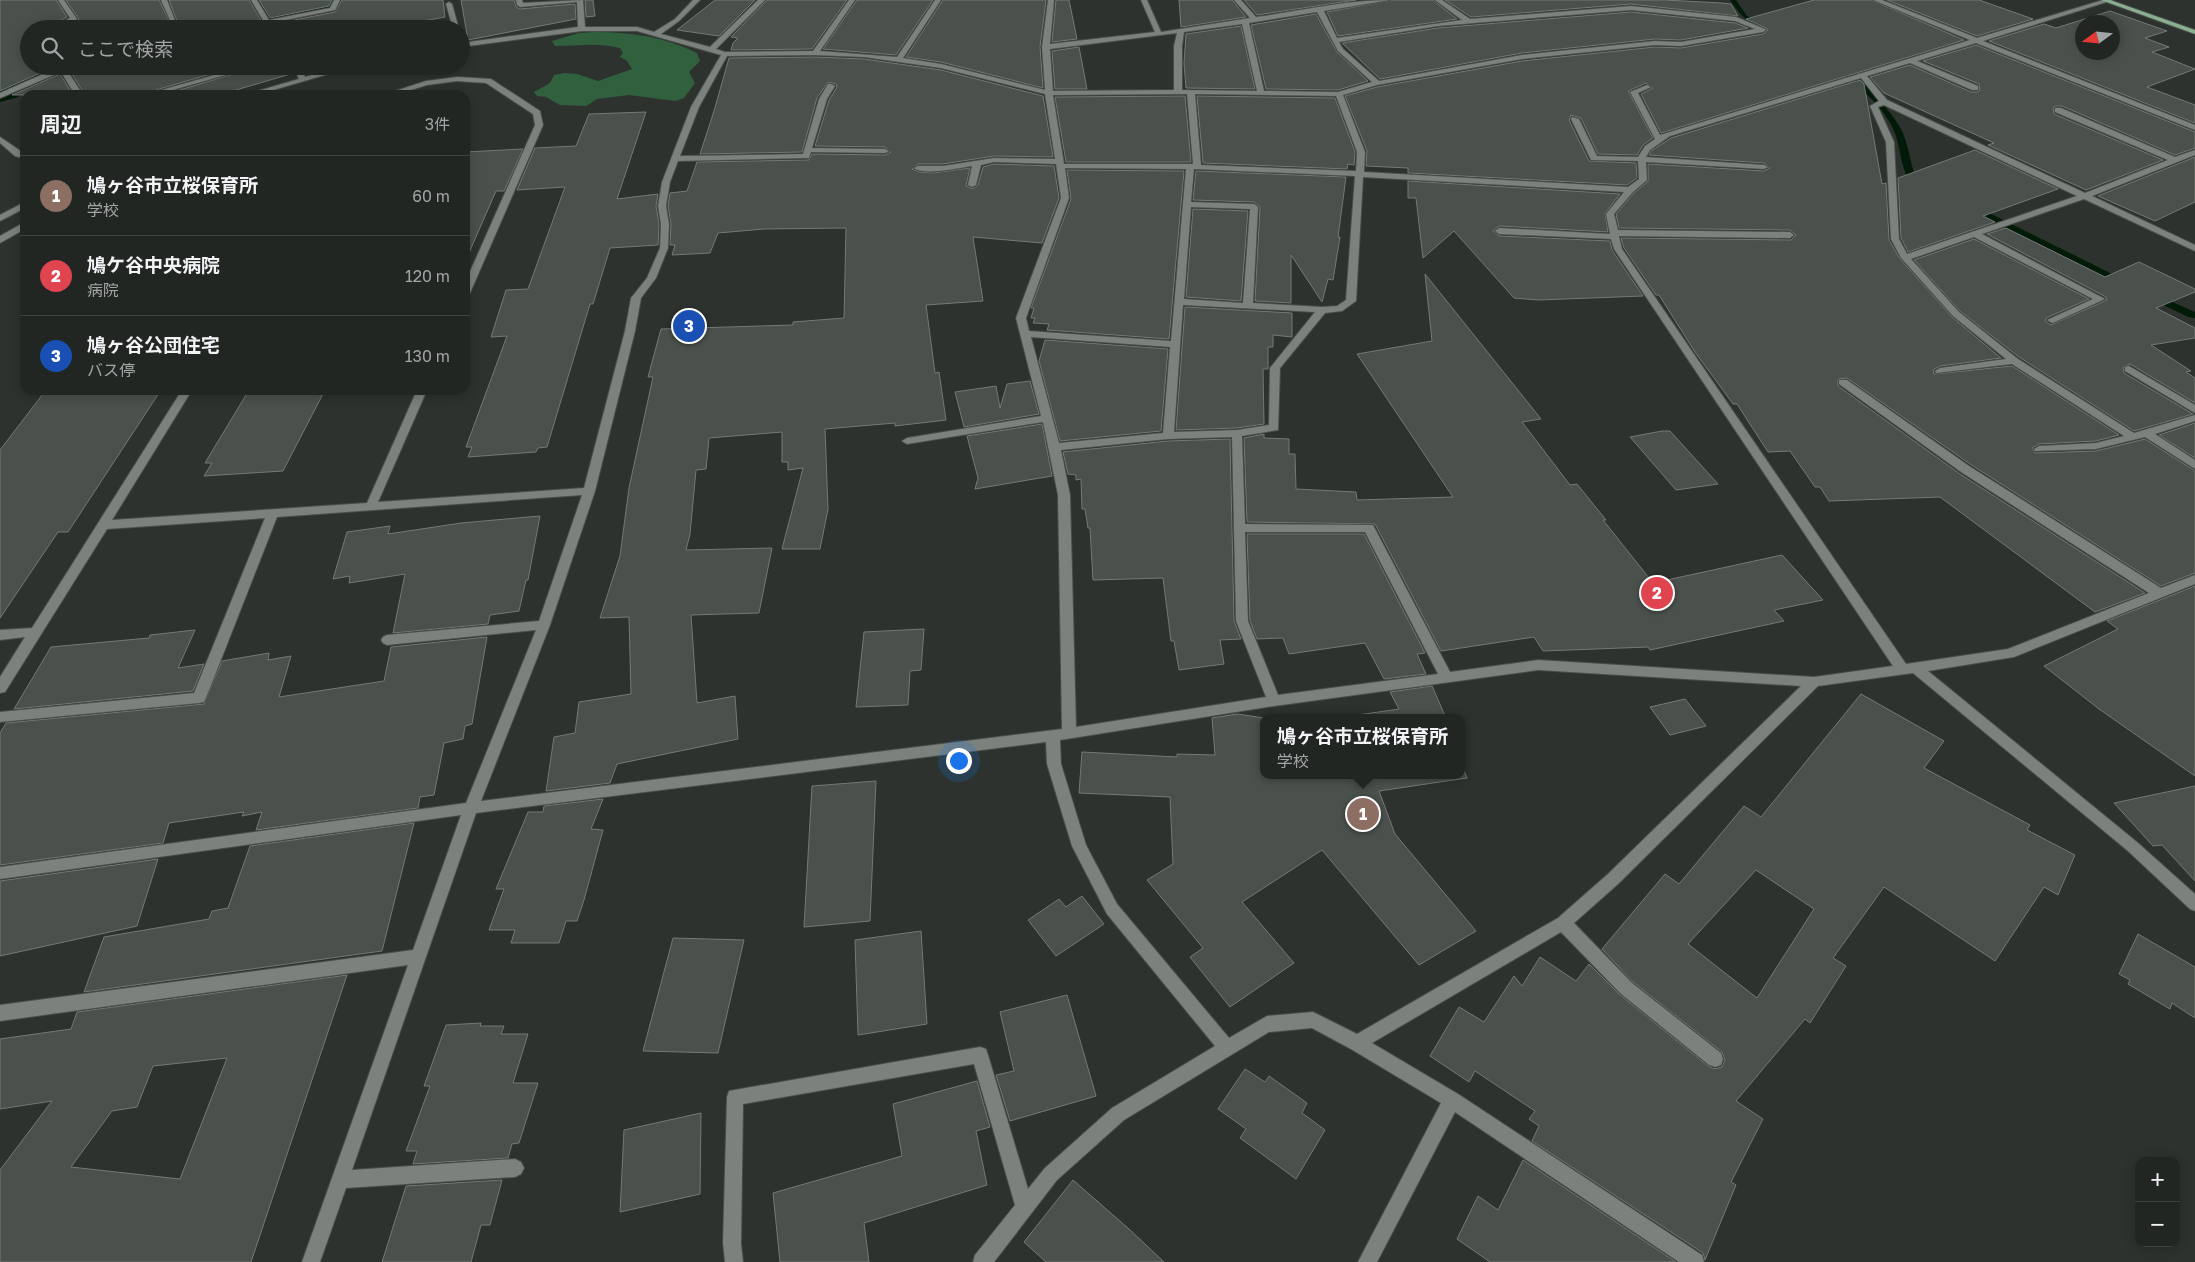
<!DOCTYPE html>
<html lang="ja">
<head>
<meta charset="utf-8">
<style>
  :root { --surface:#222622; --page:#2a2e2a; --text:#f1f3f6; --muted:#a2a5a5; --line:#3f4340; --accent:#b45309 }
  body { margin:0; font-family:"Golos Text","Noto Sans JP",sans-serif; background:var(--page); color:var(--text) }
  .controls { position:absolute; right:15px; bottom:15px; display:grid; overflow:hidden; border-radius:10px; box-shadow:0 2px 12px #0003 }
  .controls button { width:45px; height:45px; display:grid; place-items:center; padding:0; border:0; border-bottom:1px solid var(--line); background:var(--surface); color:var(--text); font:25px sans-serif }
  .compass { position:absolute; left:2075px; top:15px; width:45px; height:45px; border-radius:50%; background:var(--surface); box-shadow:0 2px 12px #0003; rotate:255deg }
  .you { position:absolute; left:958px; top:760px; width:18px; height:18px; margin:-12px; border:4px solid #fff; border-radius:50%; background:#1a73e8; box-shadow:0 0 0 8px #1a73e833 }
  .badge { display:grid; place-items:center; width:32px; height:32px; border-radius:50%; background:var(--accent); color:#fff; font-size:16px; font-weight:700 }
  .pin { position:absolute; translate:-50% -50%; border:2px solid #fff; box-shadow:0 1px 5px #0006 }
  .popup { position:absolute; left:1260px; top:714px; width:205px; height:65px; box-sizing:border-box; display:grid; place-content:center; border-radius:10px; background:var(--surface); filter:drop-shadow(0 1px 4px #0005); font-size:16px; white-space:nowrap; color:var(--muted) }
  .popup b { font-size:19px; color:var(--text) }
  .popup::after { content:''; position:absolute; left:50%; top:100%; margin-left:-10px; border:10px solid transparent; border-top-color:var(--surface) }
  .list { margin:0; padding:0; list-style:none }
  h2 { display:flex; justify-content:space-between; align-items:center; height:65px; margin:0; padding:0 20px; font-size:21px }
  h2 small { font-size:16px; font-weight:400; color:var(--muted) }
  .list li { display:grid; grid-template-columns:32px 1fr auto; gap:15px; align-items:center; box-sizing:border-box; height:80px; padding:0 20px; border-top:1px solid var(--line) }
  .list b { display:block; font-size:19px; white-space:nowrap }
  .list p { margin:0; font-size:16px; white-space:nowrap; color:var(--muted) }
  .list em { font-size:16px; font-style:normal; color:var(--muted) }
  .icon { flex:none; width:28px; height:28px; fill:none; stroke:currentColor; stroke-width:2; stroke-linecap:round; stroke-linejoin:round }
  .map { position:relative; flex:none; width:2195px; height:1262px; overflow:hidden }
  .search { position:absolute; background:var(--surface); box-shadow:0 2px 12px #0003; left:20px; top:20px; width:450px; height:55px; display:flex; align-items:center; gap:12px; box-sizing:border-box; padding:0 18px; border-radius:28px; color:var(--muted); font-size:19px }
  .panel { position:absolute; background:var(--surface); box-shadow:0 2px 12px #0003; left:20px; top:90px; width:450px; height:305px; border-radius:15px }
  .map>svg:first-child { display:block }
  .green { fill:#31603e }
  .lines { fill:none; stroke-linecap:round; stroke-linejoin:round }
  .stream { fill:#021b09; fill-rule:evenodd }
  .river { fill:#021b09; fill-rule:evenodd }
  .building { fill:#4a504b; stroke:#747975; fill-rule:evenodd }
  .minor-casing { stroke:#4a4e4b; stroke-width:2 }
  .major-casing { stroke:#4a4e4b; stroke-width:2 }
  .minor { fill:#7b817c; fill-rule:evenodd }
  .major { fill:#87af90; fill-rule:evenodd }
</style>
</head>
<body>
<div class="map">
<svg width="2195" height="1262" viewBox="0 0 2195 1262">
  <rect width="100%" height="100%" fill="#2d322e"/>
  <path class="green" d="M595,32C631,32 665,37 697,53L700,61L689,72L695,83L684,98L675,101L629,95L597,99L586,106L560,105L546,97L537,96L534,92L550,83L554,75L565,73L577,74L598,81L632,69L627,61L620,57L623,53L620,48C597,42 577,46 555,46L552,41L579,33Z"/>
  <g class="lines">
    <g class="stream">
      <path d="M1730,0H1736L1747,16L1766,24V26C1749,27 1739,13 1730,0Z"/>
      <path d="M1833,64C1851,63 1892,112 1900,127C1908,142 1910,160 1915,176L1926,181V185H1920L1908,179C1901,165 1900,148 1895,133C1884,106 1857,84 1833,68Z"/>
      <polygon points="1969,206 1975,206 2128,282 2126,284 2120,284 1969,210"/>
      <polygon points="2152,293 2195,312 2195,318 2188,317 2149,298 2147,296"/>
    </g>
    <g class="river">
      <polygon points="255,0 347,0 342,8 235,29 166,29 172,20"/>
      <polygon points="29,62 29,66 78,66 72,75 15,98 0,102 0,74"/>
    </g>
  </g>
  <g class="building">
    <polygon points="0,0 56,0 67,17 52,25 50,29 29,29 29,66 56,66 0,91"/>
    <polygon points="66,0 159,0 173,29 65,29 79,19"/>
    <polygon points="169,0 249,0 266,29 180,29"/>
    <polygon points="259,0 332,0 329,6 270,18"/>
    <polygon points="342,0 443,0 445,17 381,29 277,29 274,24 335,12"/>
    <polygon points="461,0 514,0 516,7 520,9 575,4 576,19 468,40"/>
    <polygon points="585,0 593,0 595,16 586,17"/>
    <polygon points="715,0 755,0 719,36 677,30"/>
    <polygon points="767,0 847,0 812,49 731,50 733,43 738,38 731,37"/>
    <polygon points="857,0 933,0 896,55 823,49"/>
    <polygon points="943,0 1046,0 1040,47 1043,88 941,62 906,57"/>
    <polygon points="1056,0 1069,0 1077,39 1052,42"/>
    <polygon points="1179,0 1232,0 1246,17 1181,27"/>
    <polygon points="1244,0 1356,0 1257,15"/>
    <polygon points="1392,0 1433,0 1457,19 1338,36 1327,12"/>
    <polygon points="1445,0 1665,0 1722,3 1731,4 1738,16 1631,4 1471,17"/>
    <polygon points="1814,0 1871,0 1964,40 1661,133 1641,94 1653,88 1646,83 1628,91 1653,138 1643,145 1637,155 1598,154 1581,118 1571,115 1569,120 1589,161 1636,163 1637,178 1627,185 1408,173 1408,168 1366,166 1367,151 1345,96 1377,87 1522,61 1655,47 1681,48 1763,34 1768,30 1766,28 1746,19"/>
    <polygon points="1887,0 1979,0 2033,19 1977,36"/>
    <path d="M2110,11L2167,31L2145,38L2169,47L2152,52L2195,69L2147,87L2195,105V123L1989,41L2044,24L2056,28ZM2082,22H2112V52H2082Z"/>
    <polygon points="1631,12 1735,23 1748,28 1681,40 1655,39 1522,53 1380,79 1342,43 1438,28"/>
    <polygon points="1316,14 1337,52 1368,81 1338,90 1266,89 1251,25"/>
    <polygon points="1241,26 1255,89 1186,88 1184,63 1186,34"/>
    <polygon points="1976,45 2195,132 2195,148 2175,155 2062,106 2055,106 2053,108 2054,114 2163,160 2086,190 1988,145 1994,143 1884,93 1870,77 1910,65 1971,92 1978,92 1980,90 1979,84 1923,61"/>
    <polygon points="1079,47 1087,89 1055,89 1052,51"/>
    <polygon points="815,57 864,59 941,70 1043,96 1053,157 994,156 943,164 918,164 912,169 919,172 933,173 970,168 966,186 973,189 978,185 983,167 994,164 1054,166 1059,198 1042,243 973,237 983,301 926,305 935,373 939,372 946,420 895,426 895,423 825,429 828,509 820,549 782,549 803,468 788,470 788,462 782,462 782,432 709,438 706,469 696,470 690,534 686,550 772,548 759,613 691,615 697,703 735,696 738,739 617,764 610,783 546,791 554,737 575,733 579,702 631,694 629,617 600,618 620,556 629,488 653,377 648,377 661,329 793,325 793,322 844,318 846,228 764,229 718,233 710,253 672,255 675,245 670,245 671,224 668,206 670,193 687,191 697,162 809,160 812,154 885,155 891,152 885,147 815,146 829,100 837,87 836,84 828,82 817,98 802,152 700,154 714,111 729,58"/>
    <polygon points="67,66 238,66 156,90 157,93 163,95 260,66 291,66 294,73 219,95 85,95"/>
    <polygon points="60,74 73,95 12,95"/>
    <polygon points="1860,80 1864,84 1882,184 1886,183 1889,240 1900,259 1952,317 2001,358 1940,366 1933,370 1934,374 2012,366 2119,435 2096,441 2039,444 2032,448 2035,453 2096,451 2145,439 2195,471 2195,573 2161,586 1970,464 1847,378 1838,379 1838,386 1960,474 2145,593 2095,612 1940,497 1829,501 1820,487 1815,487 1790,451 1768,452 1737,404 1733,404 1695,352 1659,295 1656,295 1624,248 1621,238 1791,240 1796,235 1790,230 1619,228 1616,214 1634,193 1648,181 1648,164 1764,171 1770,168 1764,163 1649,155 1651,151 1671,138"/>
    <polygon points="1185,96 1191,162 1066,162 1055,97"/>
    <polygon points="1197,96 1335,98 1355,152 1354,165 1348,164 1347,169 1203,163"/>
    <polygon points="646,112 617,199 658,194 656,206 659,224 658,245 610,248 593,304 590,304 547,447 538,448 536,452 468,457 472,447 466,447 507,336 491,337 506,290 528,289 565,187 517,190 535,148 576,146 589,114"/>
    <polygon points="523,149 504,191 496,191 465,262 465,152"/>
    <polygon points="1975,150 2058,189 1983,216 1995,222 1908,252 1901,238 1898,178"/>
    <polygon points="2195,157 2195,202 2155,221 2098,196"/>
    <polygon points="1067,170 1184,171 1169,339 1047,330 1049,324 1033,323 1035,318 1031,318 1034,308 1031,308 1071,199"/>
    <polygon points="1196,171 1346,177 1338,237 1340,237 1333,280 1328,279 1322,302 1291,255 1291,303 1255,301 1260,207 1254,202 1193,200"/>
    <polygon points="1408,181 1620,194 1605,213 1608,232 1499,226 1493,231 1499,236 1610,241 1612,250 1643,296 1538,300 1514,298 1454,231 1423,258 1416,198 1408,198"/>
    <polygon points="1193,209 1248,211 1241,301 1186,297"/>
    <polygon points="2006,228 2105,277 2139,262 2195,289 2195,292 2156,308 2195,328 2195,338 2151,345 2191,371 2186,372 2195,378 2195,403 2130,364 2123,367 2124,373 2193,414 2134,431 2019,357 1960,311 1914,260 1974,239 2089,299 2046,318 2045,321 2051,325 2107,300 2106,297 1987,234"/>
    <polygon points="1425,274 1541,419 1522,422 1570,485 1577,484 1606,520 1603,520 1653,583 1782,555 1823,600 1774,610 1784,621 1650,650 1648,647 1543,651 1534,637 1441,651 1375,524 1247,522 1244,438 1264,434 1264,438 1289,439 1289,454 1295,454 1296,489 1356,492 1357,500 1453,497 1357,354 1432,341"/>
    <polygon points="1185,307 1292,313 1292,337 1273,335 1273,347 1268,347 1268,369 1263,369 1264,424 1237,428 1176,430"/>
    <polygon points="1045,340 1168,349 1161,431 1060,441 1039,361"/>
    <polygon points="1030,381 1039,414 964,427 955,392 996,386 1000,408 1007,384"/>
    <polygon points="46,390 161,390 68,532 58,532 0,618 0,450"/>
    <polygon points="249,390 325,390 283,471 204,476 212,463 205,463"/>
    <polygon points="2195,423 2195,458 2159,435"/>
    <polygon points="1042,424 1052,476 975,489 978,478 967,436"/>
    <polygon points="1662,431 1670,431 1718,484 1676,490 1630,437"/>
    <polygon points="1230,439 1234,621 1241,639 1220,640 1224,664 1179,670 1174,641 1171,641 1163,578 1093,580 1090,528 1088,528 1085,509 1082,509 1081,479 1076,480 1076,475 1068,474 1063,452 1168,441"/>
    <polygon points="540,516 528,580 526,580 519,611 490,615 488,624 393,633 405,574 349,583 350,576 333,579 347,532 390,526 388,534 461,523"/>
    <polygon points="1247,534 1364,534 1425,653 1417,654 1426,674 1384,679 1365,643 1289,654 1283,638 1257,639 1250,621"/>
    <polygon points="2195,586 2195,776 2099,709 2044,666 2118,629 2107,621"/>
    <polygon points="924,629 921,670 910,671 908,705 856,707 864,632"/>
    <polygon points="195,630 178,668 204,664 193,691 14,709 51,647 149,638 150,635"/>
    <polygon points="487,637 472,724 465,726 463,739 444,743 434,795 420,797 418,808 256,830 262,812 242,816 244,812 169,823 163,843 0,865 0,733 6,723 204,704 222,661 269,653 268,660 291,656 279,697 384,681 391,647"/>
    <polygon points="1432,686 1446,718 1337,718 1399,709 1390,692"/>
    <path d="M1861,694L1944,741L1924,768L2030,825L2027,830L2075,855L2058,895L2044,887L1995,961L1884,887L1833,958L1846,966L1810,1023L1805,1019L1736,1101L1763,1119L1731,1182L1736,1185L1705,1260L1703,1253L1532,1141L1539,1126L1529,1119L1535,1111L1475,1071L1469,1082L1430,1056L1459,1007L1484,1022L1514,976L1522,986L1540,957L1576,981L1589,964L1619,994L1708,1066L1714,1069L1722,1067L1725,1060L1722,1052L1633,982L1602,949L1665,874L1679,884L1744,806L1761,817ZM1756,870L1814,909L1757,998L1688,944Z"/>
    <polygon points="1685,699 1706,726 1670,735 1650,707"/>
    <polygon points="1237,714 1264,718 1264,775 1462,775 1462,766 1467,778 1379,791 1395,834 1476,931 1419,965 1322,850 1242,902 1294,963 1230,1007 1190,957 1203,948 1147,880 1173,864 1170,797 1079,793 1082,752 1177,757 1177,754 1215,755 1212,718"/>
    <polygon points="876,781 870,921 804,927 812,786"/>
    <polygon points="2195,786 2195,881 2162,845 2153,846 2114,803"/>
    <polygon points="603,799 591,829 603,830 584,900 577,921 566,921 559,943 511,943 515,930 489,930 504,889 496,889 528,812 543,812 544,806"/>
    <polygon points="414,823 382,951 84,992 104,937 209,919 212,911 228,908 250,846"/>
    <polygon points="158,859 137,926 0,956 0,881"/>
    <polygon points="1082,896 1104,924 1056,956 1028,920 1059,899 1066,907"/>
    <polygon points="921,931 927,1024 858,1035 855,940"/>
    <polygon points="2138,934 2195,967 2195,1018 2172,1003 2170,1009 2128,984 2130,980 2119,974"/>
    <polygon points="673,938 744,940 718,1053 643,1051"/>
    <path d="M347,975L251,1262H0V1170L52,1101L0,1109V1039L71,1029L77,1012ZM227,1058L180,1179L71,1167L112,1111L137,1107L153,1066Z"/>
    <polygon points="1067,995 1096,1096 1010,1121 996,1075 1014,1071 1000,1012"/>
    <polygon points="481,1023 480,1026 504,1026 501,1034 528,1034 513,1083 538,1083 519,1143 512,1144 508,1158 413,1164 417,1151 406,1151 430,1086 424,1086 446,1025"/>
    <polygon points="1245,1069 1265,1082 1269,1076 1307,1103 1302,1113 1325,1130 1296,1179 1240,1138 1246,1129 1218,1109"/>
    <polygon points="977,1081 990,1127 976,1131 987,1185 864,1223 869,1262 780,1262 773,1193 902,1156 893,1104"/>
    <polygon points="701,1113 700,1194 620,1212 624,1130"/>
    <polygon points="1523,1160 1676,1262 1490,1262 1457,1239 1478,1196 1498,1210"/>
    <polygon points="502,1180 490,1225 481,1225 471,1262 382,1262 406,1186"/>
    <polygon points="1073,1180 1129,1229 1164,1262 1046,1262 1024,1242"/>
  </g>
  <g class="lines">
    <g class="minor-casing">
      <g id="minor">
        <polygon points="58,0 64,0 77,19 61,29 52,29 53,27 70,18"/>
        <polygon points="161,0 167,0 178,28 173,27"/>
        <polygon points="251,0 257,0 269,20 330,8 334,0 340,0 335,10 271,23 275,29 268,29"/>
        <path d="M516,0H522L523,3L583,0L585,27H637L654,32L675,19L693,0H700L679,21L661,34L710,47L758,0H765L716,49L725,52L813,51L849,0H855L820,51L897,57L935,0H941L903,58L941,64L1045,90L1042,47L1048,0H1054L1050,44L1155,32L1141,0H1147L1161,32L1250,18L1234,0H1241L1256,17C1301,11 1345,0 1390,0L1324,11L1337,38L1462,20L1435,0H1442L1470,19L1631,6L1736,17L1765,29L1766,30L1763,32L1681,46L1655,45L1522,59L1377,85L1343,95L1365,152L1364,172L1628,187L1639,179L1638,161L1591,160L1571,119L1572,117L1579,119L1597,156L1638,157L1645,146L1655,139L1630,92L1647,85L1651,87L1638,93L1660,135L1970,40L1873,0H1882L1977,38L2103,0H2113L1983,41L2195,125V130L1976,43L1917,61L1978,86V90H1972L1910,63L1867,76L1887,100L2085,193L2168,160L2055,112V108H2061L2175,157L2195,150V155L2092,196L2195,245V251L2084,199L1982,234L2105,299L2055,322L2052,323L2047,320L2093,299L1974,237L1911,259L1959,312L2018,359L2134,433L2195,415V421L2155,434L2195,460V469L2145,437L2096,449L2035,451L2034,449L2039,446L2096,443L2124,436L2012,364L1936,373L1935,371L1940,368L2006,359L1953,316L1901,258L1891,239L1886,142L1870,106L1879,101L1861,78L1670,136L1650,150L1646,157L1764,165L1768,167L1764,169L1646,162L1647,180L1633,192L1614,214L1618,230L1790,232L1794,235L1790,238L1619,236L1622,249L1906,664L2008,649L2149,593L1961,472L1839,384V380H1847L1969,466L2161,588L2195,575V584L2014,657L1928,671L2138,843L2195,894V911L2190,909L2128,851L1913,673L1818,686L1618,884L1574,923L1632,983L1721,1053L1723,1059L1721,1065L1715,1067L1709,1065L1620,993L1561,932L1372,1043L1458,1094L1702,1255L1704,1262H1679L1455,1112L1377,1262H1358L1441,1103L1351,1049L1312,1028L1269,1032L1124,1120L1057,1180L994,1262H973L975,1255L1015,1205L974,1064L743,1104L741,1243L743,1262H725L723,1243L727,1097L729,1091L980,1047L986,1049L988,1055L1028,1189L1045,1168L1112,1108L1215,1046L1107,914L1072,846L1047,764L1046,742L476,813L352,1170L515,1159L521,1162L524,1168L521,1174L515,1177L346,1188L320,1262H302L408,965L0,1021V1005L413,950L461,815L0,879V867L466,803L536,630L387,645L383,643L381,640L383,637L387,635L539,621L582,495L277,517L206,698L204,702L199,703L0,722V712L194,693L265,518L107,529L5,692L0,693V677L25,637L0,640V630L32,628L182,390H192L112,520L367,503L417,390H427L378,502L584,488L625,331L631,298L647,278L660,248L661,224L658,206L662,182L691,107L721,55L637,31H582L461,47V43L578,27L577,2L520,7L517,5ZM1631,10L1735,21L1755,29L1681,42L1655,41L1522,55L1379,81L1343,49L1339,42L1438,26ZM1317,12L1338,51L1372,82L1338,92L1264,91L1249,23ZM1242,24L1257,91L1182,90V46L1184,32ZM1177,33L1174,46V90L1053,91L1050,49ZM815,55L864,57L941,68L1045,94L1055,159L994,158L943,166H918L914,168C925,176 958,168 972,166L968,185L972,187L976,185L981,165L994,162L1056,164L1061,198L1016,318L1041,416L907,438L902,441L907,444L1043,422L1058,495L1062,729L481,801L550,625L595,491L635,331L641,298L656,278L668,248L669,224L666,206L670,182L678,161L806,158H809L811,152L885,153L889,151L885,149L812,148L827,99L835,86L831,84H828L819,99L803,154L680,156L699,107L727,56ZM1187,94L1193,164H1064L1053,95ZM1195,94L1336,96L1357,152L1356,171L1201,165ZM1884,105L2077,196L1907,254L1899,239L1894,142L1878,107ZM1065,168L1186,169L1171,341L1029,331L1026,318L1069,198ZM1194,169L1355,176L1346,300L1337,306L1322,307L1253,303L1258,207L1254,204L1191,202ZM1363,177L1624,192L1606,214L1610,234L1499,228L1495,231L1499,234L1611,239L1614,249L1893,666L1814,677L1538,660L1450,672L1373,525L1245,524L1242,436L1278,430L1280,368L1325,313L1342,311L1356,301ZM1191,207L1250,209L1243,303L1184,299ZM1183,305L1315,312L1270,368L1269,425L1237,430L1174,432ZM1031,337L1170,347L1163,433L1059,443ZM1232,437L1236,621L1266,697L1076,727L1070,495L1061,450L1168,439ZM1245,532H1365L1438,674L1278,695L1248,621ZM1538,670L1801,686L1608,874L1558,918L1357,1034L1313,1012L1267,1016L1229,1038L1117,904L1086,845L1061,764L1060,740L1274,706Z"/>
        <polygon points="449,2 452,4 459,29 453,29 446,4"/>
        <polygon points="246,66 258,66 162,93 158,91"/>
        <polygon points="293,66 300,66 305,77 344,66 356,66 256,95 244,95 299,79"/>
        <polygon points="59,67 65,67 83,95 75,95 61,72 0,98 0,93"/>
        <polygon points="457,77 491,79 540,111 543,125 470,293 465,296 465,283 535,125 533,114 486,83 457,81 427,85 395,95 383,95 426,81"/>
        <polygon points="0,137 25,154 25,159 15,156 0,143"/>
        <polygon points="25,202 25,208 0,221 0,215"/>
        <polygon points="25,222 25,229 0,243 0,236"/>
        <polygon points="2129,366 2195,405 2195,413 2125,371 2125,367"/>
      </g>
    </g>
    <g class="major-casing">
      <polygon id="major" points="2101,0 2110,0 2195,30 2195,34"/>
    </g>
    <use href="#minor" class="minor"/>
    <use href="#major" class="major"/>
  </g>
</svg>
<div class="controls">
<button>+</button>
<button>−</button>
</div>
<svg class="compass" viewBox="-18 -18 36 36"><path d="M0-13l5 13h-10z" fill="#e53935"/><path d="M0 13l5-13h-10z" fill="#a2a5a5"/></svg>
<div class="you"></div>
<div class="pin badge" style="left:1363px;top:814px;background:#8d6e63">1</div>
<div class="popup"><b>鳩ヶ谷市立桜保育所</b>学校</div>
<div class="pin badge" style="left:1657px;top:593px;background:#e0444e">2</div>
<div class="pin badge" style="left:689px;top:326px;background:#1a4fb4">3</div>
<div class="search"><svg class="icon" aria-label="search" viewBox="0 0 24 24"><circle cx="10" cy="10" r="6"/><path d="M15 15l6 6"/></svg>ここで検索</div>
<section class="panel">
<h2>周辺<small>3件</small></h2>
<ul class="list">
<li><span class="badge" style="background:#8d6e63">1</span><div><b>鳩ヶ谷市立桜保育所</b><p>学校</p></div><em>60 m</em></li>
<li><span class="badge" style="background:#e0444e">2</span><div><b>鳩ケ谷中央病院</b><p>病院</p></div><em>120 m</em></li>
<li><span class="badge" style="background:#1a4fb4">3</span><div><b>鳩ヶ谷公団住宅</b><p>バス停</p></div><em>130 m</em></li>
</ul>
</section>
</div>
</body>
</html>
